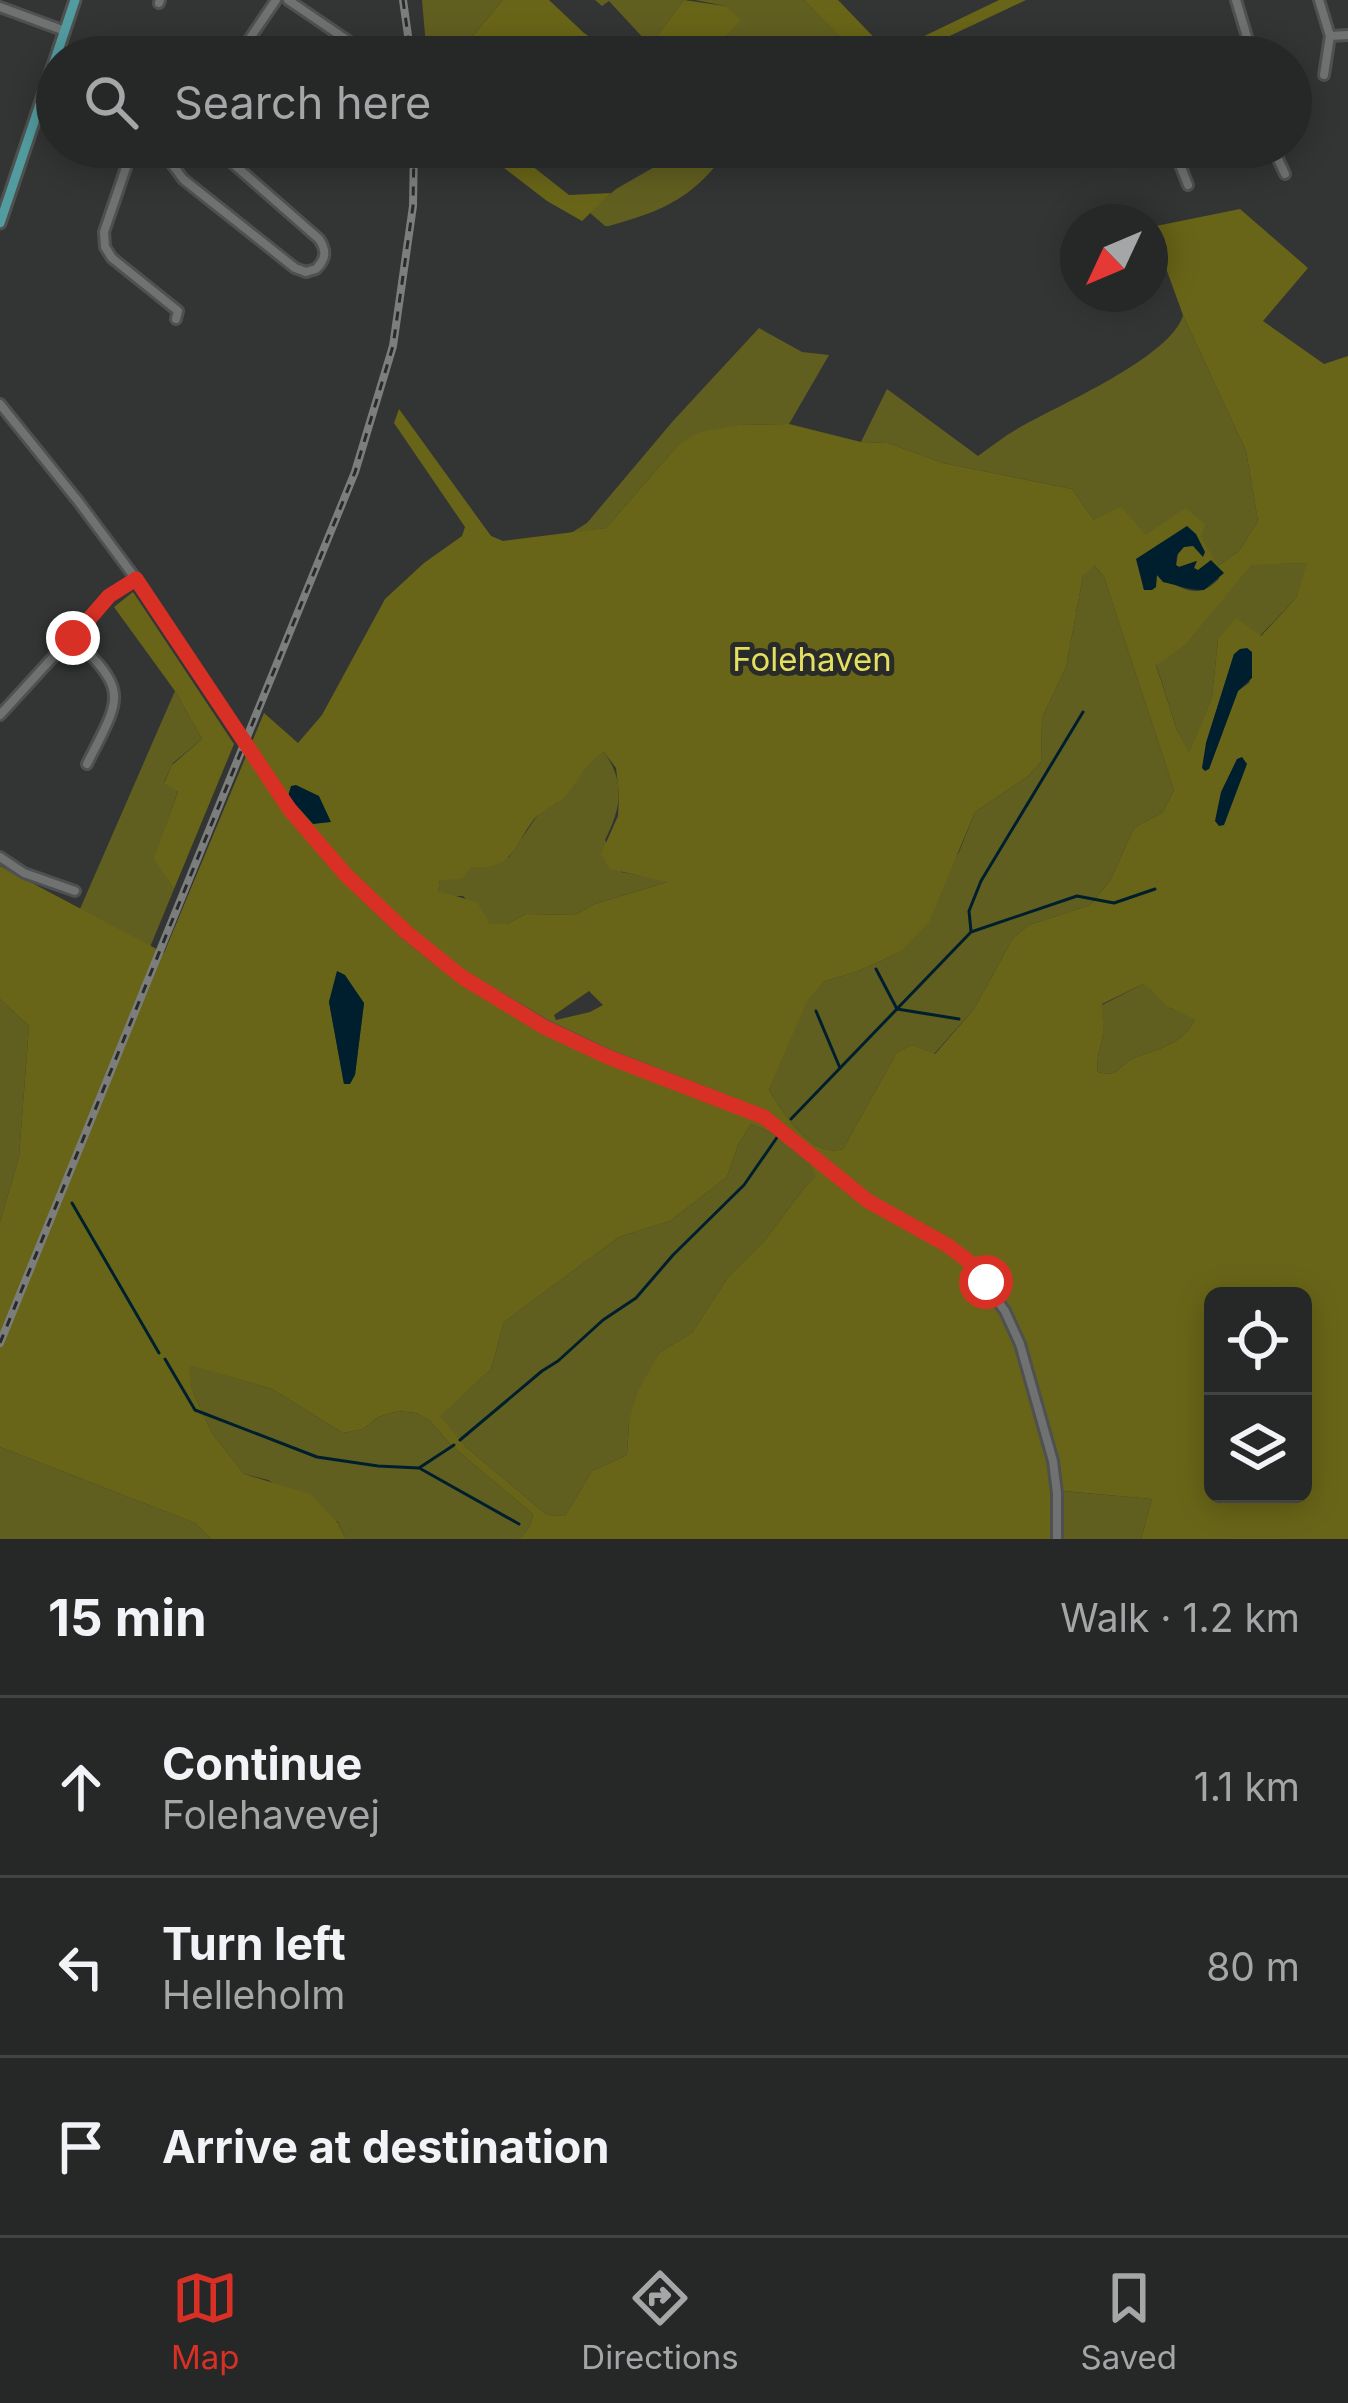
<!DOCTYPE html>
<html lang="en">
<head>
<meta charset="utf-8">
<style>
  :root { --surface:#262827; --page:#323433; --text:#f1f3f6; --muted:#a4a6a7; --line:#424444; --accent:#d93025 }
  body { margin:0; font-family:Inter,sans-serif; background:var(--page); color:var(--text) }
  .controls { position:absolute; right:36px; bottom:36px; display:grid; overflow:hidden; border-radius:18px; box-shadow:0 6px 30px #0003 }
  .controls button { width:108px; height:108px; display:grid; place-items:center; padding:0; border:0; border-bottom:3px solid var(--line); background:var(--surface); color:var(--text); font:60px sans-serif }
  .compass { position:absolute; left:1060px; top:204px; width:108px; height:108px; border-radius:50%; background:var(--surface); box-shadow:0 6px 30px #0003; rotate:226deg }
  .stop { position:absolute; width:36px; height:36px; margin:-27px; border:9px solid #d93025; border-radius:50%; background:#fff }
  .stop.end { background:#d93025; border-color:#fff; box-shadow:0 3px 12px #0008 }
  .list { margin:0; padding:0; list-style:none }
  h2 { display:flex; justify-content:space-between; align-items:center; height:156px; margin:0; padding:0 48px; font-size:51px }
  h2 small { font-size:39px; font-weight:400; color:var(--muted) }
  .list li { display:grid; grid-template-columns:78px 1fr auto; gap:36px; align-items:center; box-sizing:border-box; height:180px; padding:0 48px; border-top:3px solid var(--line) }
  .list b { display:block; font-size:45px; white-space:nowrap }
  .list p { margin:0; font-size:39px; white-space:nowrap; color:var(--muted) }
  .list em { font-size:39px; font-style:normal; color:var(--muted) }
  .icon { flex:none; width:66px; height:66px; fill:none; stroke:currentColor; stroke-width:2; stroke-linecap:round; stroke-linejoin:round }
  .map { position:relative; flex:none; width:1348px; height:1539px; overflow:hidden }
  .search { position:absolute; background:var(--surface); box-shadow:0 6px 30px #0003; left:36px; right:36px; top:36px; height:132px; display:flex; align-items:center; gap:30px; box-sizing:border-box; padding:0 42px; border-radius:66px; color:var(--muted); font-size:45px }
  .sheet { height:696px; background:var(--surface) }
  nav { display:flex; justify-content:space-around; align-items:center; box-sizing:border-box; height:168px; border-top:3px solid var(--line); background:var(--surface); font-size:33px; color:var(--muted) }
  nav a { display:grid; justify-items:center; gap:6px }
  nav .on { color:var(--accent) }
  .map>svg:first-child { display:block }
  .green { fill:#615f20 }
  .forest { fill:#696518; fill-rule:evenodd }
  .water { fill:#001f2e }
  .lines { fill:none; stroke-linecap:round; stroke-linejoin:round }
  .stream { stroke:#001f2e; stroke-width:3 }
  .minor-casing { stroke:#4e514f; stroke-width:14 }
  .major-casing { stroke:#4e514f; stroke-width:15 }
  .minor { stroke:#6f7271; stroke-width:8 }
  .major { stroke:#529ca0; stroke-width:9 }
  .rail-casing { stroke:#7c7e7d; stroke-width:8 }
  .rail { stroke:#282b2a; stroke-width:3; stroke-dasharray:9; stroke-linecap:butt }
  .route { stroke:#d93025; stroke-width:15 }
  .labels { text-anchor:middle; stroke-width:10; stroke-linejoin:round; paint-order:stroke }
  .park-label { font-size:33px; fill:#e4df5e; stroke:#282b2a }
</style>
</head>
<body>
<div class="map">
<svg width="1348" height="1539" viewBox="0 0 1348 1539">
  <rect width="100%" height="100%" fill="#323534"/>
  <g class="green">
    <polygon points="422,0 503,0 455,57 427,57"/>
    <polygon points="595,0 684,0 653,42 666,57 656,57 658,54 609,1 602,6"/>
    <polygon points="695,0 804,0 862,57 719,57 713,50 725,6"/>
    <path d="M683,147H730C695,197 666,210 609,226H605L589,212L616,189L684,150Z"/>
    <path d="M1183,315L1246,451L1258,521L1239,551L1218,566L1146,535L1094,520L1072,489L943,463L888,443L861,442L887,389L978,456C991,447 1003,437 1017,429C1056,406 1172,357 1183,315Z"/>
    <polygon points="759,328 802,352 829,355 789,424 739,425 679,444 606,528 571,533 587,523 673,421"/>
    <polygon points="1308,563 1296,598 1260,636 1218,639 1212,697 1189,754 1177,730 1156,664 1186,645 1251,564"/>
    <path d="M1093,564L1104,577L1174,790L1163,812L1134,828L1110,881L1090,905L1029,925L1013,938L974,1009L934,1054L912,1045L897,1052L843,1149C812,1159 783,1113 769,1090L806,1001L825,981L856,972L900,952L959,852L975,812L1027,777L1041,762L1042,718L1066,667L1083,576Z"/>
    <polygon points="175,691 202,739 173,763 164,782 178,790 155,859 174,889 150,947 80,909"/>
    <path d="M604,752C626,783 621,808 605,840L621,872L670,881L595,904L574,915L526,914L507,924H490L463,896H451L438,891L440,880L471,867L509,857L539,813L558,803L592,758Z"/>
    <path d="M1143,984H1148L1171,1009L1189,1015L1195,1020C1181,1046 1159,1048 1134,1058C1117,1066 1120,1078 1098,1072C1095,1058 1102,1047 1103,1033C1104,1023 1101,1015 1102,1005Z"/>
    <polygon points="0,999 29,1026 19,1157 0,1222"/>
    <path d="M751,1124C775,1133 808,1152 817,1177L805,1187L765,1240L728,1277L692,1333L660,1352L629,1422L627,1455L592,1471L565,1516L547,1515L466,1447L439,1416L491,1369L504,1322L619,1237L670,1221L727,1177L738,1145Z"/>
    <path d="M188,1364L272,1389L343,1433L363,1429L378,1417L398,1411L416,1413L429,1420L452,1446L533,1514C531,1526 527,1534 516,1539H346L338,1522L268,1480L244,1474L212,1433L192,1390Z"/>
    <polygon points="0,1447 195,1523 211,1539 0,1539"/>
    <polygon points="1062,1491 1152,1499 1141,1539 1062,1539"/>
  </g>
  <g class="forest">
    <polygon points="503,0 549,0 584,33 618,57 600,57 593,51 587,57 455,57"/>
    <polygon points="684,0 725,6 741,20 713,49 719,57 666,57 652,43"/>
    <polygon points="804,0 838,0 889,53 999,0 1026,0 905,57 861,57"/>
    <polygon points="477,147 508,147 569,195 611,193 582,221 547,201"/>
    <path d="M1240,209L1308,268L1263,321L1324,364L1348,356V1539H1141L1152,1499L1063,1491L1062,1539H516C527,1534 531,1526 533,1514L452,1446L429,1420L416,1413L398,1411L378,1417L363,1429L343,1433L272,1389L189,1365L192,1390L212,1433L244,1474L310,1494L338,1523L346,1539H211L195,1523L0,1447V1222L19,1157L29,1026L0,999V866L164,953L264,713L298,743L322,715L385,599L424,563L462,536L465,527L394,423L399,409L491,536L503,541L606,528L679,444L700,432L739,425L789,424L861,442L888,443L943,463L1072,489L1094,520L1121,507L1146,535L1185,508L1205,524L1201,537L1218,566L1239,551L1258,521L1246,451L1183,315L1151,227ZM1187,526L1196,534L1202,545H1189L1179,550L1176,565L1179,567L1196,561L1194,568L1198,571L1211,561L1218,569L1219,579C1214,583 1209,588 1203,590C1187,595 1170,581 1157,575L1144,590L1137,559ZM1307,563L1296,598L1261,636L1236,618L1218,639L1212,697L1189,753L1177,730L1156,665L1186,645L1251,565ZM1094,565L1104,577L1174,790L1163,812L1134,828L1110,881L1090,905L1029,925L1013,938L974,1009L935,1054L912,1045L897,1052L843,1149C812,1159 783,1113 769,1090L807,1001L825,981L856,972L900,952L929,922L975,812L1027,777L1041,762L1042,718L1066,667L1083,576ZM1252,653V669L1249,683L1238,691L1209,769L1206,743L1234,654ZM604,752L616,768L619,794L618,816L601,854L610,869L667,882L595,904L574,915L526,914L507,924H490L477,902L438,891L440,880L462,879L471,867C513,871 513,846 535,818C542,810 551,808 559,802C577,787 583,762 604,752ZM337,972L364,1003L355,1074L344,1084L329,1002ZM1143,984C1154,989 1159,1001 1170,1008C1178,1013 1187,1014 1195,1020C1181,1046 1159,1048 1134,1058C1117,1066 1120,1078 1098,1072C1095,1058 1102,1047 1103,1033C1105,1023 1101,1015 1102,1004ZM589,991L603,1005L590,1012L556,1020L554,1015ZM751,1124C775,1133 809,1152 816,1177L805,1187L765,1240L728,1277L692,1333L660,1352L638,1391L629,1422L627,1455L592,1471L565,1516L547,1515L466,1447L440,1416L491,1369L504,1322L619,1237L670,1221L727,1177L738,1145ZM1213,1296H1303V1494H1213Z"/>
    <polygon points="133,592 234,744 174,889 154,859 178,791 164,783 172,765 202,739 175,691 114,607"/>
  </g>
  <g class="water">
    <path d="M1187,526L1196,534L1205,552L1203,557L1193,546L1184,547L1177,555L1176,565L1179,567L1197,561L1194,568L1198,570L1211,560L1224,573L1204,590C1188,590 1177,585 1163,582L1157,575L1156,587L1152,590H1144L1136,559Z"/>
    <polygon points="1247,648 1252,652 1252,678 1238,691 1209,769 1205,771 1202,768 1206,743 1234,654 1240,649"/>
    <polygon points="1242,757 1247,764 1224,825 1219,826 1215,821 1221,792 1237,759"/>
    <polygon points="296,785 319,796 331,822 313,824 288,796 291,786"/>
    <polygon points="337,971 345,975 364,1003 355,1075 350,1084 344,1084 329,1002"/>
  </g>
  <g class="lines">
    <g class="stream">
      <polyline points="971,931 969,911 981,881 1083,712"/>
      <polyline points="876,969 897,1009 959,1019"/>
      <polyline points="816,1011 840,1068"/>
      <polyline points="791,1119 971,932 1077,896 1114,903 1155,889"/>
      <polyline points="72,1203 159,1353"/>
      <polyline points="165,1359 195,1410 317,1457 378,1466 419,1468 454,1445"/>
      <polyline points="460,1440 542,1371 558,1361 603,1320 636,1298 673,1255 744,1185 778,1136"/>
      <polyline points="421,1469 519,1524"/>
    </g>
    <g class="minor-casing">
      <g id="minor">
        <polyline points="288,0 372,57"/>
        <polyline points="1236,0 1253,57"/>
        <polyline points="1319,0 1330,36 1348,35"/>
        <polyline points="159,3 160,0"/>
        <polyline points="0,7 65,31"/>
        <polyline points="246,44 276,0"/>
        <polyline points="1324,75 1330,36"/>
        <polyline points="45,89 57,93"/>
        <polyline points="133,147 104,232 105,247 112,258 178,311 176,319"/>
        <path d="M174,147L172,164L183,179L295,268L306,272L316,269C326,259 327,251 319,239L214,147"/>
        <polyline points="1173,147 1188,185"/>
        <polyline points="1278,147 1278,159 1285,174"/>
        <polyline points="0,404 78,501 136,579 290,810 346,875 406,933 462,977 545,1026 608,1056 764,1117 868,1201 947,1245 967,1260 1005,1311 1020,1344 1053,1461 1057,1493 1057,1539"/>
        <path d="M73,638C131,692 120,698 87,764"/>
        <polyline points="0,715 109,596 136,579"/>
        <polyline points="0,857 24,873 75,891"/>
      </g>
    </g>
    <g class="major-casing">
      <polyline id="major" points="0,223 75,0"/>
    </g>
    <use href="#minor" class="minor"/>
    <use href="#major" class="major"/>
    <g class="rail-casing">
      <g id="rail">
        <polyline points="403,0 411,57"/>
        <polyline points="0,1343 355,472 393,346 413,206 414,147"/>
      </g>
    </g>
    <use href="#rail" class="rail"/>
  </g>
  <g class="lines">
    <polyline class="route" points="73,638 109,596 136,579 290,810 346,875 406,932 462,977 544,1027 608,1057 764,1117 868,1201 947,1245 967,1260 986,1282"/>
  </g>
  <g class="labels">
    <g class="park-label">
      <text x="812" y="671">Folehaven</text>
    </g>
  </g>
</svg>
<div class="controls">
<button><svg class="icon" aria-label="locate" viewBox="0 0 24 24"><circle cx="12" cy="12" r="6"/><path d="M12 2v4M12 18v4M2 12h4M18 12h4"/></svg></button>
<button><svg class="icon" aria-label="layers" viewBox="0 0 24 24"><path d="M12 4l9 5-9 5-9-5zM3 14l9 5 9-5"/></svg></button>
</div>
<svg class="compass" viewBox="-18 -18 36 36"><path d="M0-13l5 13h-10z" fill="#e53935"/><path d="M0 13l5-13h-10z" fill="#a4a6a7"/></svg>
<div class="stop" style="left:986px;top:1282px"></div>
<div class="stop end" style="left:73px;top:638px"></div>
<div class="search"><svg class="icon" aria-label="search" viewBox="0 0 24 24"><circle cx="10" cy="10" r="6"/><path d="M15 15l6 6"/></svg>Search here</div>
</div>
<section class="sheet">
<h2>15 min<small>Walk · 1.2 km</small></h2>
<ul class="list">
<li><svg class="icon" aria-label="ahead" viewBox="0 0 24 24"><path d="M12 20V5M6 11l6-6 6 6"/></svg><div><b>Continue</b><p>Folehavevej</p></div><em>1.1 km</em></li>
<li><svg class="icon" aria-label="left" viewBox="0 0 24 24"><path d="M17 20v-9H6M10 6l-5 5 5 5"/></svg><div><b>Turn left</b><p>Helleholm</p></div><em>80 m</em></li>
<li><svg class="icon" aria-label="arrive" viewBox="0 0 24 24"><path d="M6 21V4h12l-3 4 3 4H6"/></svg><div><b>Arrive at destination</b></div></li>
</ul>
</section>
<nav>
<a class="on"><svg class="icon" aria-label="map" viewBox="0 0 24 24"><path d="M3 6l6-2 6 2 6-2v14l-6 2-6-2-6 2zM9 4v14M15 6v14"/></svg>Map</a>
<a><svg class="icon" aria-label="directions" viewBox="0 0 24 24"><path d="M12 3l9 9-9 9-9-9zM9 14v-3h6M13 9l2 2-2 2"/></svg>Directions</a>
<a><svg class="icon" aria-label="saved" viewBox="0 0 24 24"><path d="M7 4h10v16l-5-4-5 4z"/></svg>Saved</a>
</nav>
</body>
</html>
